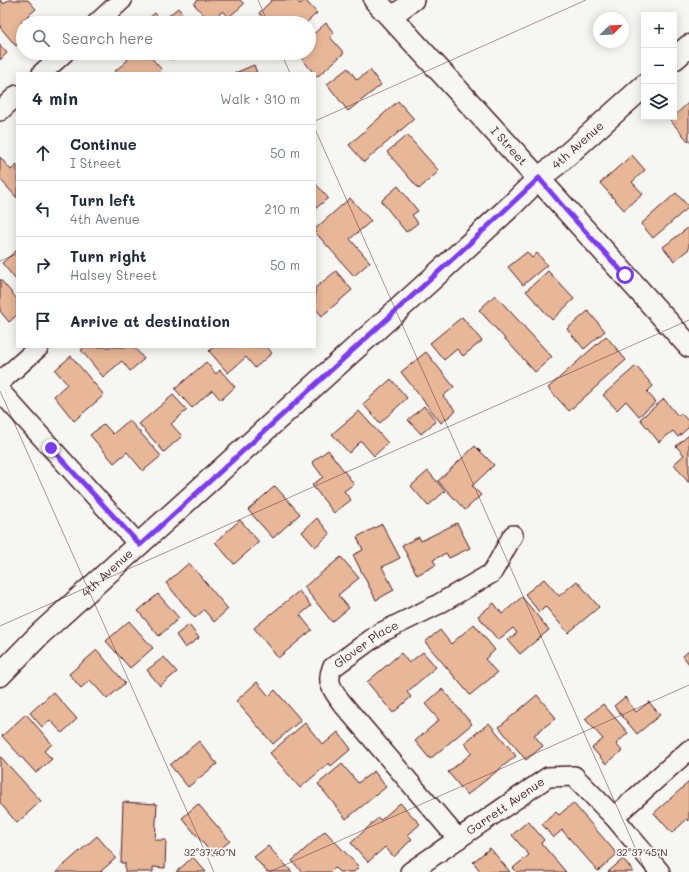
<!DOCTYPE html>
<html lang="en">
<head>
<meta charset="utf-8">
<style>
  :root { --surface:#fff; --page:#f2f2f3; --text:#1f2937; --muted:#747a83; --line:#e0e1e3 }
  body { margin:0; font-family:Mali,sans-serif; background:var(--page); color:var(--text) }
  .controls { position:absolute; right:12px; top:12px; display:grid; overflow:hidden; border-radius:0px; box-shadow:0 2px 10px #0003 }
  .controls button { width:36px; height:36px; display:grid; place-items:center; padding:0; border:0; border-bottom:1px solid var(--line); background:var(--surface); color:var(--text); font:20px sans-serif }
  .compass { position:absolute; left:593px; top:12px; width:36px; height:36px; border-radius:50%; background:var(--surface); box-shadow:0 2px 10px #0003; rotate:66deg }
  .stop { position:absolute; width:12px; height:12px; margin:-9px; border:3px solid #7c3aed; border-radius:50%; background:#fff }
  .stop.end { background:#7c3aed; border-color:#fff; box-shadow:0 1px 4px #0008 }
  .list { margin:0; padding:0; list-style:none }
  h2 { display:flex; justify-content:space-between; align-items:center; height:52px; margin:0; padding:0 16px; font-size:17px }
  h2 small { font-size:13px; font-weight:400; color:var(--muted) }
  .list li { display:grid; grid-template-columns:26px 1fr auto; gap:12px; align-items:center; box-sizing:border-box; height:56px; padding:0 16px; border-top:1px solid var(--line) }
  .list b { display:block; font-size:15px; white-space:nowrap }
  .list p { margin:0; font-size:13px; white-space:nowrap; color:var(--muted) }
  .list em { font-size:13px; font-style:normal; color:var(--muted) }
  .icon { flex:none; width:22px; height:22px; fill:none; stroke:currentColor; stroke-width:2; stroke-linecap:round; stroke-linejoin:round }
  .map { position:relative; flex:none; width:689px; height:872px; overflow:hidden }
  .search { position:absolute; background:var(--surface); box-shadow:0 2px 10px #0003; left:16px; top:16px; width:300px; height:44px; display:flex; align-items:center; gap:10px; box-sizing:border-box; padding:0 14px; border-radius:22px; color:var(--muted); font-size:15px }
  .panel { position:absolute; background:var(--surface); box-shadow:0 2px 10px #0003; left:16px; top:72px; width:300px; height:276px; border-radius:0px }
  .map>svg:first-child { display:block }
  .building { fill:#e8b798; stroke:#4a1f2b }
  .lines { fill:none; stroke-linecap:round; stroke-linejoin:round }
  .street-casing { stroke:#4a1f2b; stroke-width:22 }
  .secondary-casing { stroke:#4a1f2b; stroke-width:25 }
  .primary-casing { stroke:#4a1f2b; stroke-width:25 }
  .street { stroke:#f6f6f2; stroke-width:19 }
  .secondary { stroke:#f6f6f2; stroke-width:22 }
  .primary { stroke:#f6f6f2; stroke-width:22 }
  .route { stroke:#7c3aed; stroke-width:5 }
  .ticks { fill:none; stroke:#4a1f2b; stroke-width:1; stroke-opacity:0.45 }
  .labels { text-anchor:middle; stroke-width:3.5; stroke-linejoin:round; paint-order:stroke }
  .street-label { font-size:12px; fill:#4a1f2b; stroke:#f6f6f2 }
  .ticks-label { font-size:10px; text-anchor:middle; fill:#4a1f2b; stroke:#f6f6f2; stroke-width:3.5; stroke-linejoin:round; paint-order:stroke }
</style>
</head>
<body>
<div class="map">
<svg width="689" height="872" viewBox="0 0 689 872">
  <rect width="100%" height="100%" fill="#f6f6f2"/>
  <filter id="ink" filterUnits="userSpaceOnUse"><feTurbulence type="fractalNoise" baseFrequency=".025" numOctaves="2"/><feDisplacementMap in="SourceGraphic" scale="8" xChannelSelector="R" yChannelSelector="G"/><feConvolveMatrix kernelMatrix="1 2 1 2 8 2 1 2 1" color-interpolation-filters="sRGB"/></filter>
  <g filter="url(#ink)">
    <g class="building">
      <polygon points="0,0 4,4 8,0 28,0 36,9 21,22 23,24 23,40 16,46 0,27"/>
      <polygon points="198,0 240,0 244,4 229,17 223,11 210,22 194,4"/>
      <polygon points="272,0 297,0 300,4 305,0 317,13 306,23 268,23 259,13"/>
      <polygon points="178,8 190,23 143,23 155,13 162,21"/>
      <polygon points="326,23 334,33 330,37 344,53 317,77 297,53 309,53 309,38"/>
      <polygon points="0,45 7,53 0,60"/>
      <polygon points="121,53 147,53 162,70 159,73 116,73 115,71 128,60"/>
      <polygon points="167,53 180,53 172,60"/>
      <polygon points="254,65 257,73 235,73"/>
      <polygon points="348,68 357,80 370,70 381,85 348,111 327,84"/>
      <polygon points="398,101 414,119 364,162 349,145"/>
      <polygon points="688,103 689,104 689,142 670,120"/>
      <polygon points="407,135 439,171 419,189 387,152"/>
      <polygon points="632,155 645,170 632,182 643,194 624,210 600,183"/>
      <polygon points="0,157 11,170 17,165 17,198 0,179"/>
      <polygon points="315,183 328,198 315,209"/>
      <polygon points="398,186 418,211 412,215 418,223 406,232 381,201"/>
      <polygon points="676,193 689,207 653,238 641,224"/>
      <polygon points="350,198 371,221 350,239 370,262 354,276 315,232 315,229"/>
      <polygon points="689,227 689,249 674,261 663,247"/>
      <polygon points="17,250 17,281 2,263"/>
      <polygon points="527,252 532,258 537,253 547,265 523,285 508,267"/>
      <polygon points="336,271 352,290 322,316 315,308 315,288"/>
      <polygon points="548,271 574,299 552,320 526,291"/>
      <polygon points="0,279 17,299 17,315 9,322 0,311"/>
      <polygon points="495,295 552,357 535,372 479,310"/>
      <polygon points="588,311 605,331 584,349 567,329"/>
      <polygon points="462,317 482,341 463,356 457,349 444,360 430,343"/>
      <polygon points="606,336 626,360 569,411 548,388"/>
      <polygon points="85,347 134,347 144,359 130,371 122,361 103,377 81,350"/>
      <polygon points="214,347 267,347 272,353 255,368 246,357 228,373 209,351"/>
      <polygon points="426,352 454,387 443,396 456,411 441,423 401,372"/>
      <polygon points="71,356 104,395 74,421 54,396 67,384 55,370"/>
      <polygon points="206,362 216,374 220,370 235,387 221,400 212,390 192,408 175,389"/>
      <polygon points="636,366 653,386 647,392 656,402 639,416 626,401 617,410 603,395"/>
      <polygon points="391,379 407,398 380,423 363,404"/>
      <polygon points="173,395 187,410 171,424 182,436 164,452 139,424"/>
      <polygon points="664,399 678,416 681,413 689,422 689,427 678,437 673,431 659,442 640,419"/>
      <polygon points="424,406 436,421 421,434 408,420"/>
      <polygon points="359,411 388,443 374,456 361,441 349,453 332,434"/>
      <polygon points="129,420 161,456 143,471 127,452 114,463 90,435 104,424 113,434"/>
      <polygon points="689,435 689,482 688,482 674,464 684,455 676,446"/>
      <polygon points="475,446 494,465 472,486 481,495 465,510 438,481"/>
      <polygon points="328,450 354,484 344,491 351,500 334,513 312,485 323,477 312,462"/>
      <polygon points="428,471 445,491 428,506 411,486"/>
      <polygon points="275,486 300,514 273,538 248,510"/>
      <polygon points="317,518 330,534 315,547 302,532"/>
      <polygon points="240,520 259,542 234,564 215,542"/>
      <polygon points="457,523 470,548 449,558 446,553 433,560 436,565 417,575 402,545 419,537 421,541"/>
      <polygon points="382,524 400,558 382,567 394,590 376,600 353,555 363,550 357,537"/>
      <polygon points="341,557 359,578 338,595 349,608 332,622 304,587"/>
      <polygon points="189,563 228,609 214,622 204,610 195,618 166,583"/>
      <polygon points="544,579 559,596 577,581 599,607 568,633 545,606 539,612 525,594"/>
      <polygon points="299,591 311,606 300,615 312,630 278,658 254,628"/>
      <polygon points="158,594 179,618 159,636 138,611"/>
      <polygon points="522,597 549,630 520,654 508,640 517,633 513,628 498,640 478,616 494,603 502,614"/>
      <polygon points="129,621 153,648 130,668 106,641"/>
      <polygon points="474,624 495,650 485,659 497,673 470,695 425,642 440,630 451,644"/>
      <polygon points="189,625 199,638 185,648 176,635"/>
      <polygon points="97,650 125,683 107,699 90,680 81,688 69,674"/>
      <polygon points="689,651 689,664 683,656"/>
      <polygon points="423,652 436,667 407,692 411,697 393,713 367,682 401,653 409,663"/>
      <polygon points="164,657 177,672 160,686 147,670"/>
      <polygon points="257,682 269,696 275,690 301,720 273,744 236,701"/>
      <polygon points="442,689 472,724 430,759 415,741 439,720 425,704"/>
      <polygon points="53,692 77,719 62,733 50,720 42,727 30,713"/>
      <polygon points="537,695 556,718 534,735 543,746 526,760 499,727"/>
      <polygon points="625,697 636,712 649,702 660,715 637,734 614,706"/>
      <polygon points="603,704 628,733 616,744 622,751 606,764 592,748 603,739 585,719"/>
      <polygon points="26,714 52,744 44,751 52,759 36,773 2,736"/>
      <polygon points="305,723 323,745 338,732 351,749 331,766 329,763 300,788 270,753"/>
      <polygon points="489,723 516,756 467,795 448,772 472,753 464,743"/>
      <polygon points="199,741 217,764 188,787 170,765"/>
      <polygon points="0,756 41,801 17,823 0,803"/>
      <polygon points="342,764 358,783 374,771 386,787 346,819 318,784"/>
      <polygon points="689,782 689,821 687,819 672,833 654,813"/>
      <polygon points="123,802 157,804 155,840 166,840 165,868 153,867 153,872 125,872 125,863 121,863"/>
      <polygon points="400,803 420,824 408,835 412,839 394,857 385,847 368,862 351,843 378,818 381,820"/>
      <polygon points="573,803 617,854 598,871 562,830 553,838 542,824 556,812 559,815"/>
      <polygon points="198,804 230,841 213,855 182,818"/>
      <polygon points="528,821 544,840 541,843 566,872 517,872 513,868 529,855 512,835"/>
      <polygon points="325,831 359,867 354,872 339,872 335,868 331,872 302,872 292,861"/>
      <polygon points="97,836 116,858 100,872 56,872"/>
      <polygon points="268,846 292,872 267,872 254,857"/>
      <polygon points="490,848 510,872 481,872 473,862"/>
      <polygon points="193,857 206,872 176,872"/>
      <polygon points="623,859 634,872 608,872"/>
    </g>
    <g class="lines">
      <g class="street-casing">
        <g id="street">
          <polyline points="391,17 414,0"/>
          <polyline points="97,23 122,0"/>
          <polyline points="42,73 64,53"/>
          <polyline points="0,111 17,95"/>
          <polyline points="0,382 39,347"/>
          <polyline points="0,391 139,545"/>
          <polyline points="614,817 689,750"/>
          <path id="s1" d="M458,839L341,702C333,690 326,683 332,668L380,633L437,605L492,573L513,535"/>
          <path id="s2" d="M410,872L548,777L574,776L614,817L660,872"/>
        </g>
      </g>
      <g class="secondary-casing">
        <g id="secondary">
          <path id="s3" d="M375,0C481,115 585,230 689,346"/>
        </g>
      </g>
      <g class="primary-casing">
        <g id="primary">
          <polyline points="674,59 689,46"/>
          <path id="s4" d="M0,675L40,634L434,277L513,204L539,178L557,164L644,86"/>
        </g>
      </g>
      <use href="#street" class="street"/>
      <use href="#secondary" class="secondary"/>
      <use href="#primary" class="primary"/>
    </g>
  </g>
  <g class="lines" filter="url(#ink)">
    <polyline class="route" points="51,448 140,545 470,243 539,178 565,209 625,275"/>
  </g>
  <path class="ticks" d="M258,0L268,23M281,53L290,73M315,121L586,0M315,129L646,872M0,261L17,254M0,391L214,872M0,626L689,320M269,872L689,685"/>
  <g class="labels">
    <g class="street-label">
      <text dy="4" stroke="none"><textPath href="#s4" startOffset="784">4th Avenue</textPath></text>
      <text dy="4" stroke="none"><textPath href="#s3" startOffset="198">I Street</textPath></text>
      <text dy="4" stroke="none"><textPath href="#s4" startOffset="148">4th Avenue</textPath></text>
      <text dy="4" stroke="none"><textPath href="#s1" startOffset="259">Glover Place</textPath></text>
      <text dy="4" stroke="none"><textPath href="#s2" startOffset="116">Garrett Avenue</textPath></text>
    </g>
  </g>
  <g class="ticks-label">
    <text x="210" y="856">32°37'40"N</text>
    <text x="642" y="856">32°37'45"N</text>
  </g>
</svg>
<div class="controls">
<button>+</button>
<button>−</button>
<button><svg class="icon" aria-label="layers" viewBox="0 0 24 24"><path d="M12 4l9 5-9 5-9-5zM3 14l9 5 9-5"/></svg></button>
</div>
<svg class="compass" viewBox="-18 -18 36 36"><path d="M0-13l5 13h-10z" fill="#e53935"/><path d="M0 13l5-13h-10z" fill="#747a83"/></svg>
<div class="stop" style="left:625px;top:275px"></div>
<div class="stop end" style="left:51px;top:448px"></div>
<div class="search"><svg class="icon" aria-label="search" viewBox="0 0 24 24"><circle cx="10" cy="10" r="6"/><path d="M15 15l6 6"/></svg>Search here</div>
<section class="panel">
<h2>4 min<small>Walk · 310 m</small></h2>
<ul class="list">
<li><svg class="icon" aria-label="ahead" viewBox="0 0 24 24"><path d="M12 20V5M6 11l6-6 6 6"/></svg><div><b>Continue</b><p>I Street</p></div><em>50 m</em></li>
<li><svg class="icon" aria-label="left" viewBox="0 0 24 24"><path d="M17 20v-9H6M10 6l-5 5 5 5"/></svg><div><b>Turn left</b><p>4th Avenue</p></div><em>210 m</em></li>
<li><svg class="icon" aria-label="right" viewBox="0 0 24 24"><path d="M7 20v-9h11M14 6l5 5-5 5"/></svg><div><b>Turn right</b><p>Halsey Street</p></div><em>50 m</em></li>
<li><svg class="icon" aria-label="arrive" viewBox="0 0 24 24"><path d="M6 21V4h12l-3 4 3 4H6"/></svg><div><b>Arrive at destination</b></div></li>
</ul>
</section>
</div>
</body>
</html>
